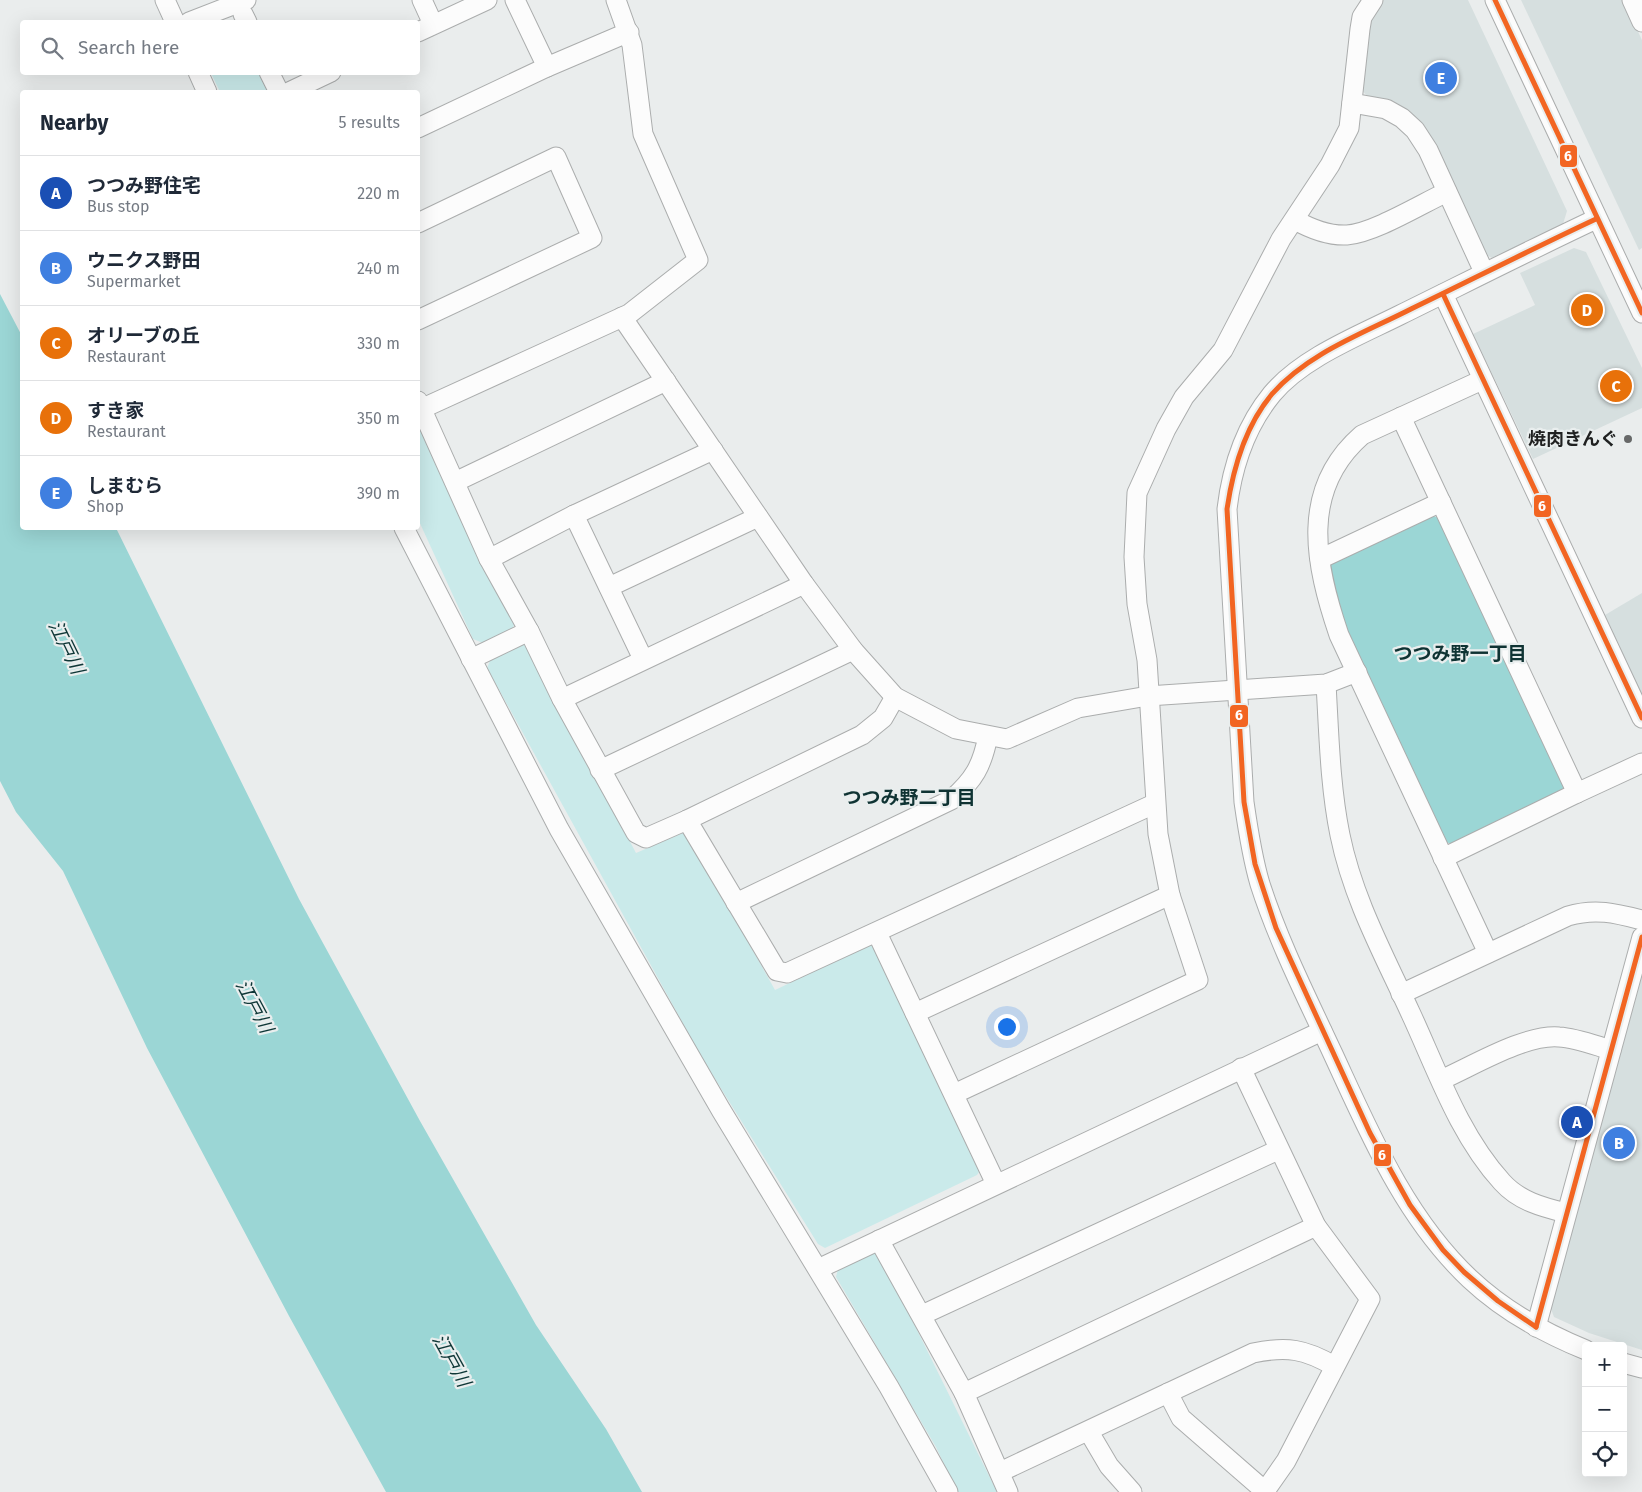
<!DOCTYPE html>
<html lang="en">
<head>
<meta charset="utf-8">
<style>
  :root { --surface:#fff; --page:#f2f2f3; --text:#1f2937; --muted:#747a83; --line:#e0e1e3; --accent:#d93025 }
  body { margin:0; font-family:"Fira Sans","Noto Sans JP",sans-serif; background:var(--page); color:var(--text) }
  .controls { position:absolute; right:15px; bottom:15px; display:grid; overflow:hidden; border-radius:5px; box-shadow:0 5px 20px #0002 }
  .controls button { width:45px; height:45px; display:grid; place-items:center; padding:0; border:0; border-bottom:1px solid var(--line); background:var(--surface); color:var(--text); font:25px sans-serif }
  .you { position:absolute; left:1006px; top:1026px; width:18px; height:18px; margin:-12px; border:4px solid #fff; border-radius:50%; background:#1a73e8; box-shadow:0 0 0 8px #1a73e833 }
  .badge { display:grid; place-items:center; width:32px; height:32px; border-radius:50%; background:var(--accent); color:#fff; font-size:16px; font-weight:700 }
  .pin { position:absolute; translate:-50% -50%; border:2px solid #fff; box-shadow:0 1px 5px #0006 }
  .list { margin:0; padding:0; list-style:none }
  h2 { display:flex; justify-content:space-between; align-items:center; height:65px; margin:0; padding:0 20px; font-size:21px }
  h2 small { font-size:16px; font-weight:400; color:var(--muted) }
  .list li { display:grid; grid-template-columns:32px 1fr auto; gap:15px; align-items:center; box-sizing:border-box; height:75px; padding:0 20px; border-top:1px solid var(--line) }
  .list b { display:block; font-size:19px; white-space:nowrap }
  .list p { margin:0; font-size:16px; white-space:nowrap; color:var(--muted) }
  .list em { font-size:16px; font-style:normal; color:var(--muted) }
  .icon { flex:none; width:28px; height:28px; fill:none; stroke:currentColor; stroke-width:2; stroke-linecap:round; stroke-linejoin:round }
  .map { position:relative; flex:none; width:1642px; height:1492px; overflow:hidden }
  .search { position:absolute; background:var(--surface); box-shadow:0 5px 20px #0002; left:20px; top:20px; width:400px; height:55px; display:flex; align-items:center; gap:12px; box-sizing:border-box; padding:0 18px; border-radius:5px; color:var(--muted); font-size:19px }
  .panel { position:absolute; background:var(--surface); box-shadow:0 5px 20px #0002; left:20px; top:90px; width:400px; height:440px; border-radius:5px }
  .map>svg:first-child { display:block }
  .built { fill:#d6dfdf }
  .green { fill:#caeaea }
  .water { fill:#9bd6d5 }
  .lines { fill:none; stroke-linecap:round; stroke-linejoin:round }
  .minor-casing { stroke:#abadad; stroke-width:21 }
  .minor { stroke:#fcfcfc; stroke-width:19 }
  .bus-1-casing { stroke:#e9eeee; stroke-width:9 }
  .bus-1 { stroke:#f26522; stroke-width:5 }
  .poi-dot { fill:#676868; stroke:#e9eeee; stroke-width:2 }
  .labels { text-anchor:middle; stroke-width:4.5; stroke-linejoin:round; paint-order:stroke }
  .poi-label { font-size:18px; font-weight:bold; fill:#202121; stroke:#e9eeee; text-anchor:end }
  .water-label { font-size:19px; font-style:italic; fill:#0e3737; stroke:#e9eeee }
  .neighbourhood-label { font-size:19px; font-weight:bold; fill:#0f3333; stroke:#e9eeee }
  .line-badge { stroke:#e9eeee; stroke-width:2 }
  .badge-label { font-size:14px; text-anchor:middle; font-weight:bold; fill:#fff }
</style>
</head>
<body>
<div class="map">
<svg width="1642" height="1492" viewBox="0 0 1642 1492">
  <rect width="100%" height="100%" fill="#eaeded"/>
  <g class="built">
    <polygon points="1381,0 1468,0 1567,211 1563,224 1492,258 1485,254 1431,138 1384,99 1367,96 1361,89 1368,26"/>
    <polygon points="1521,0 1623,0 1642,40 1642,248 1639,250"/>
    <polygon points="1574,248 1586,252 1642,368 1642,408 1533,459 1473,334 1535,305 1520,273"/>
    <polygon points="1642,593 1642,695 1605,615"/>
    <polygon points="1642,976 1642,1350 1589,1333 1554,1317 1551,1309"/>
  </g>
  <g class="green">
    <polygon points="211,73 261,73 270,92 220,92"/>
    <polygon points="418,412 515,623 511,631 483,643 473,639 418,519"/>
    <polygon points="523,644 528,648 636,853 683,833 689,836 775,990 870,945 878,950 981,1169 977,1175 825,1248 818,1244 702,1058 487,668 492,656"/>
    <polygon points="872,1252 880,1255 997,1492 957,1492 936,1447 836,1277 838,1269"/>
  </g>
  <g class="water">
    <polygon points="0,294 22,336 22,528 116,528 299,899 420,1121 536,1325 606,1429 642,1492 386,1492 289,1316 147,1048 63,871 16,812 0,781"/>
    <polygon points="1431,515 1439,518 1564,784 1562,792 1453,844 1445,842 1347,632 1329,568 1333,561"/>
  </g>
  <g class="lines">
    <g class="minor-casing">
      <g id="minor">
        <polyline points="165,0 175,22"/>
        <polyline points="422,0 433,24"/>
        <polyline points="515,0 547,67 629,32"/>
        <polyline points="1495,0 1642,313"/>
        <polyline points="1632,0 1642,22"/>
        <polyline points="243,14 247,22"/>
        <polyline points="189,22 246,0"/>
        <polyline points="418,32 487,0"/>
        <polyline points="198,72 207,92"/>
        <polyline points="269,72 279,92"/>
        <polyline points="289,92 331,72"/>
        <polyline points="1352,103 1386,109 1402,118 1415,130 1428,150 1484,272"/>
        <polyline points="418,128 547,67"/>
        <path d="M1295,220C1311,229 1328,236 1347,235C1374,233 1421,204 1447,192"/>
        <polyline points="418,223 556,157 592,238 418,320"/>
        <polyline points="1443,294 1642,718"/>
        <polyline points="622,317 804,584 853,650 895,697 956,729 1007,739 1078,708 1148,696 1326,684 1357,672"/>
        <path d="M1482,380L1362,435C1299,490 1315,564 1339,635L1488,953"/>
        <polyline points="418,401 489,559 529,631 562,699 636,833 646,838 687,820 777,971 787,973 1154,804"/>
        <polyline points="421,409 629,314 698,260 643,134 632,45 616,0"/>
        <polyline points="1401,417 1577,793 1642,763"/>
        <polyline points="455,482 666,381"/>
        <polyline points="574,515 643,659"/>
        <polyline points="404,528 559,829 721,1110 889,1387 948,1492"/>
        <polyline points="489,559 574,515 713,450"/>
        <polyline points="1320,559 1441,502"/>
        <polyline points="609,587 758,517"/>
        <polyline points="471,659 529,631"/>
        <path d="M1326,684C1329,735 1330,786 1340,835C1353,899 1384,955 1411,1014C1437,1070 1459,1135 1502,1182C1519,1201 1542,1207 1566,1213"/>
        <polyline points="562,699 804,584"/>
        <polyline points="600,770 853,650"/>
        <polyline points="687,820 862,735 883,718 895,697"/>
        <polyline points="1443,858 1577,793"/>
        <path d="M736,903L951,800C974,780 982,766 988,736"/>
        <polyline points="877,933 996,1184"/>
        <path d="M1401,994L1568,916C1595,908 1615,913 1642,920"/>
        <polyline points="915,1013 1170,895"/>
        <polyline points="1241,1068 1316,1226 1370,1299 1286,1461 1265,1491"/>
        <path d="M1441,1080C1473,1066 1525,1034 1559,1037C1576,1038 1594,1045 1611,1050"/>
        <polyline points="954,1094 1198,980 1170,895 1158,834 1147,660 1137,604 1134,557 1137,493 1166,429 1184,397 1223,350 1281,239 1330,165 1349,128 1360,29 1362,17 1373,0"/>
        <polyline points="879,1240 964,1393 1008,1492"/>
        <polyline points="818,1269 1322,1031"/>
        <polyline points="922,1315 1278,1150"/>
        <polyline points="1536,1327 1642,937"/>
        <path d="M1586,1350C1544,1333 1503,1310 1470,1279C1405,1218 1370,1134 1333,1054C1307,998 1279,943 1260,884C1252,857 1248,830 1244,802L1227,509C1232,467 1245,427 1272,394C1302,358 1358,336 1400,315C1465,283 1530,250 1596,219"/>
        <polyline points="1623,1363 1642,1368"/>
        <polyline points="964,1393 1316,1226"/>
        <polyline points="1168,1393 1181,1418 1266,1492"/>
        <polyline points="1089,1432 1109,1466 1132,1492"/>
        <path d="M1000,1472L1253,1353C1287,1346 1305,1349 1334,1366"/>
      </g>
    </g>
    <use href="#minor" class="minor"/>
    <g class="bus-1-casing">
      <g id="bus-1">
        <polyline points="1495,0 1642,313"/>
        <polyline points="1443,294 1642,718"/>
        <path d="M1536,1327L1498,1301L1464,1272L1443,1250L1410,1205L1370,1133L1276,928L1255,864L1244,802L1227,509C1233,468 1245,426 1272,394C1308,353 1364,333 1411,309C1473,279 1534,248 1596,219"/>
        <polyline points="1536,1327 1642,937"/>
      </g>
    </g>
    <use href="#bus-1" class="bus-1"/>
  </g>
  <circle class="poi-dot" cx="1628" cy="439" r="5"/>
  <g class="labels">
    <g class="poi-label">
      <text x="1618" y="445">焼肉きんぐ</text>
    </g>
    <g class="water-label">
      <text transform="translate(67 647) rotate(64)" y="7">江戸川</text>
      <text transform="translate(255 1006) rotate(62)" y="7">江戸川</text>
      <text transform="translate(452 1360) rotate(61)" y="7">江戸川</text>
    </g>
    <g class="neighbourhood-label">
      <text x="1460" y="660">つつみ野一丁目</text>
      <text x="909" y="804">つつみ野二丁目</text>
    </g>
  </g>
  <g class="line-badge">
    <rect x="1559" y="144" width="19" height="24" rx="5" fill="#f26522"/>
    <rect x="1533" y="494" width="19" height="24" rx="5" fill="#f26522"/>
    <rect x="1229" y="704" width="20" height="24" rx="5" fill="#f26522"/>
    <rect x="1373" y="1143" width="19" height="24" rx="5" fill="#f26522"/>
  </g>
  <g class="badge-label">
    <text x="1568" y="161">6</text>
    <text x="1542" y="511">6</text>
    <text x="1239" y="720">6</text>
    <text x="1382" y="1160">6</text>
  </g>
</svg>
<div class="controls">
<button>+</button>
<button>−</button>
<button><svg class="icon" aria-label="locate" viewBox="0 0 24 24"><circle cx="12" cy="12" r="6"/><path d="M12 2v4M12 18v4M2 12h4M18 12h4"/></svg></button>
</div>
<div class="you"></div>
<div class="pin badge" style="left:1577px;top:1122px;background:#1a4fb4">A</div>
<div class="pin badge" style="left:1619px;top:1143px;background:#3f7fe0">B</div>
<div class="pin badge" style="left:1616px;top:386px;background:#e8710a">C</div>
<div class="pin badge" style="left:1587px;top:310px;background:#e8710a">D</div>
<div class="pin badge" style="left:1441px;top:78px;background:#3f7fe0">E</div>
<div class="search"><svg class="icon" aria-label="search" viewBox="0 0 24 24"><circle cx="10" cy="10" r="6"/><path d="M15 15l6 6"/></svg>Search here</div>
<section class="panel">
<h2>Nearby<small>5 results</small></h2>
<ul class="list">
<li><span class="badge" style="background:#1a4fb4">A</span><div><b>つつみ野住宅</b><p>Bus stop</p></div><em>220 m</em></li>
<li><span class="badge" style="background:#3f7fe0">B</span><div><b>ウニクス野田</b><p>Supermarket</p></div><em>240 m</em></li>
<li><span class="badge" style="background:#e8710a">C</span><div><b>オリーブの丘</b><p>Restaurant</p></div><em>330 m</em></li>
<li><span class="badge" style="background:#e8710a">D</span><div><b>すき家</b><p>Restaurant</p></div><em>350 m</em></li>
<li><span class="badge" style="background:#3f7fe0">E</span><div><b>しまむら</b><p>Shop</p></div><em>390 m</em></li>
</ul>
</section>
</div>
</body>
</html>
